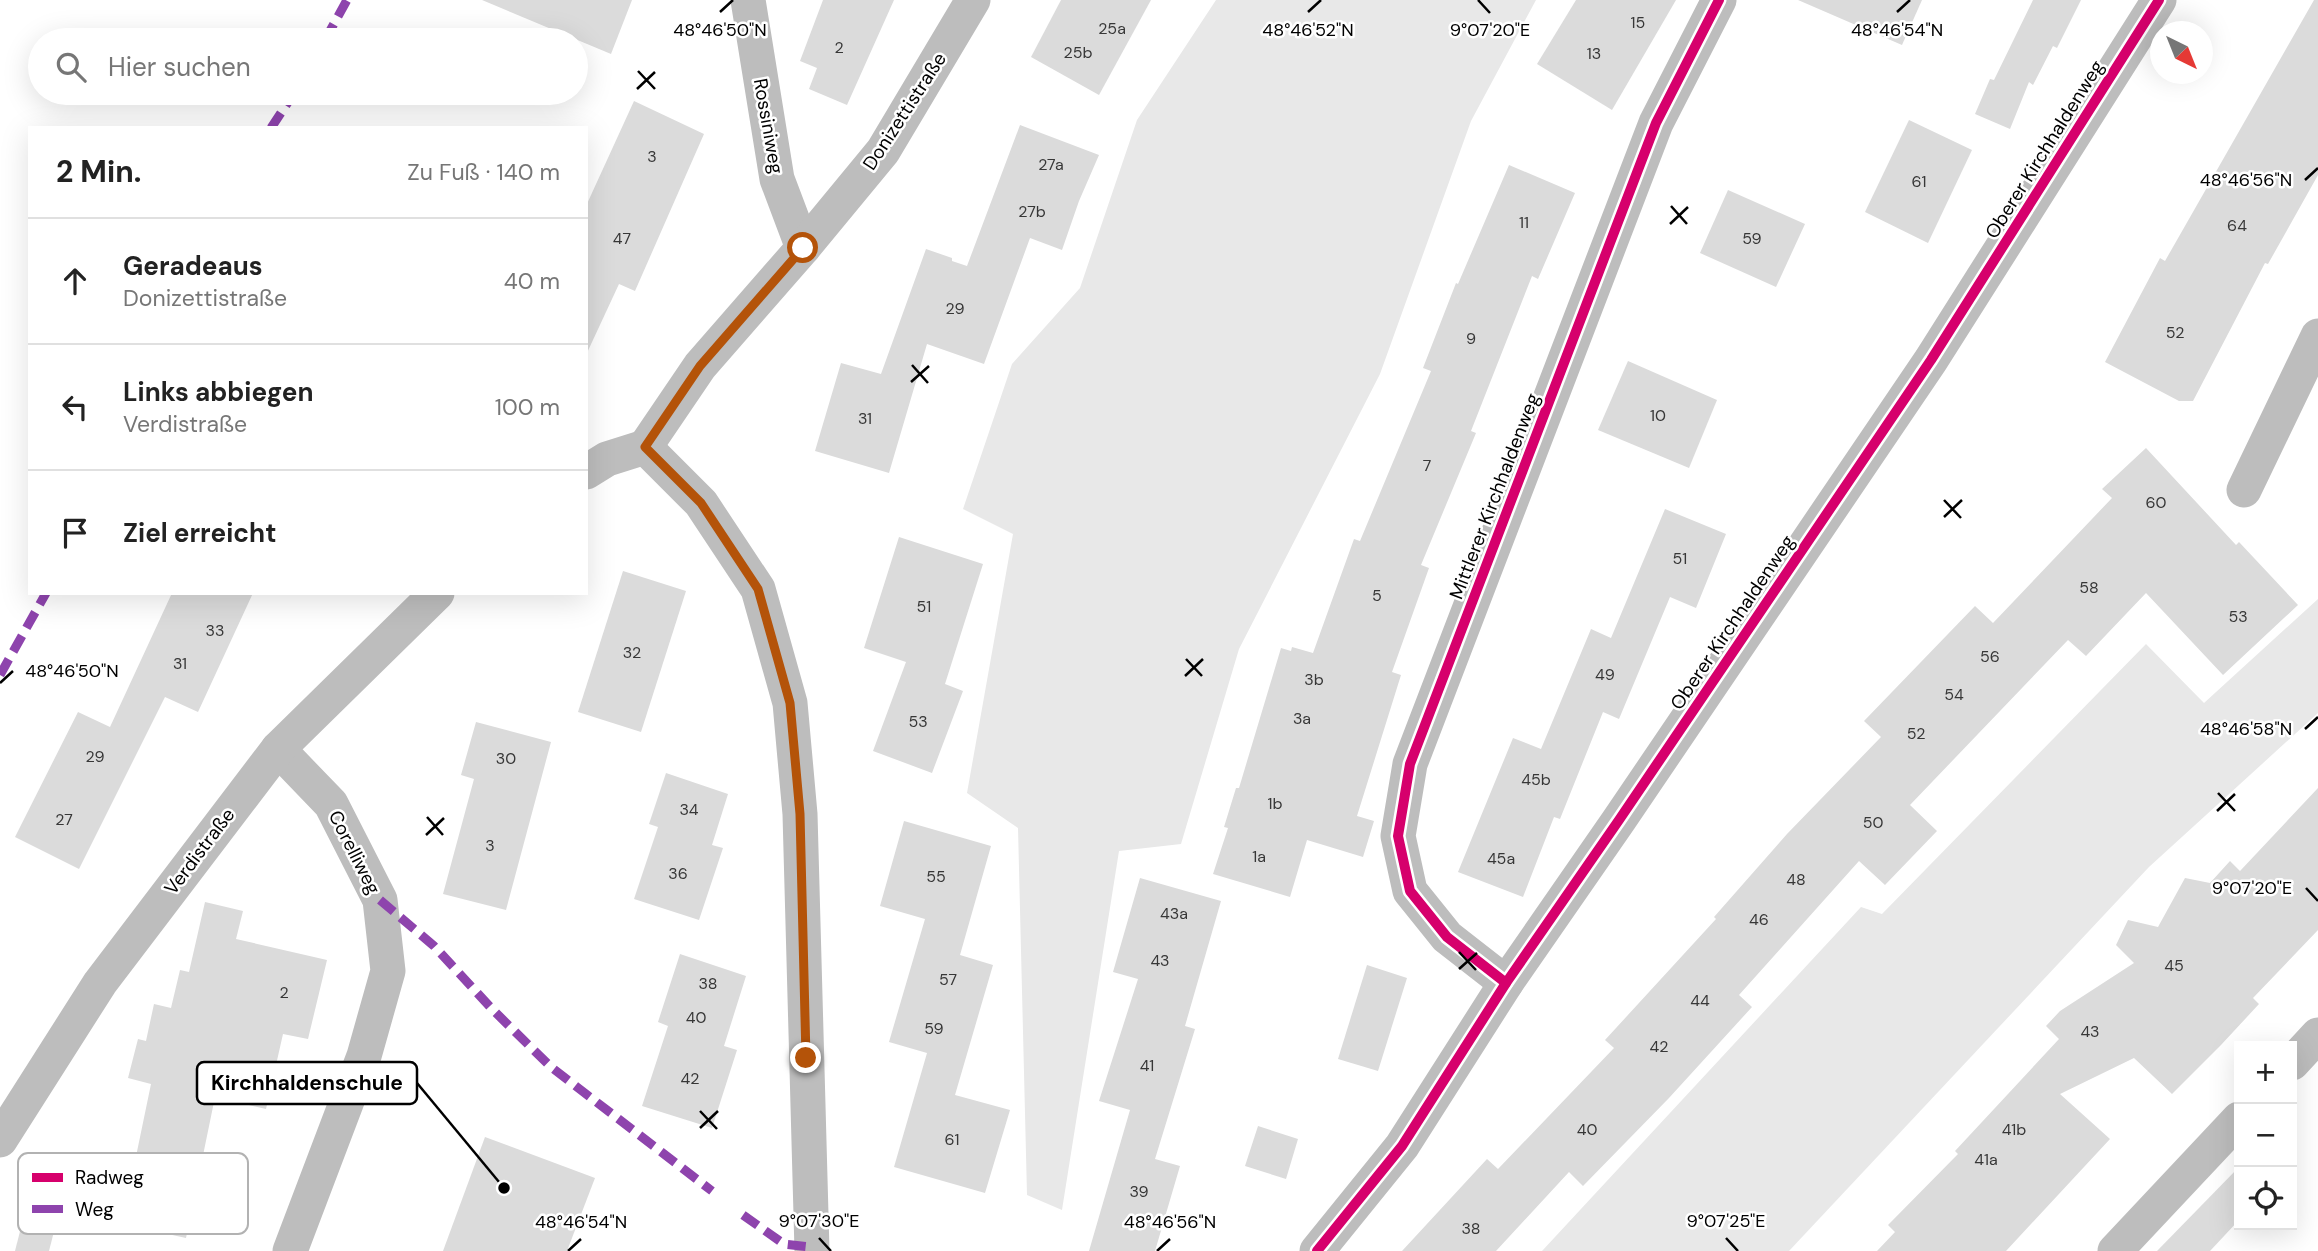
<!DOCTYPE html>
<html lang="de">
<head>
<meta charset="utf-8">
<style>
  :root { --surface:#fff; --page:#f2f2f2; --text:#222; --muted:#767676; --line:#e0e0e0 }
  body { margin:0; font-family:"DM Sans",sans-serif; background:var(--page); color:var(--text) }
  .controls { position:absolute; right:21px; bottom:21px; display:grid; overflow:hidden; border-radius:0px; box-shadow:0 7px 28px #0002 }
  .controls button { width:63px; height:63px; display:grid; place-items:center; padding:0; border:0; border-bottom:2px solid var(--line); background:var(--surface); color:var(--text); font:35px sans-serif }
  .compass { position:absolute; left:2150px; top:21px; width:63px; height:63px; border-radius:50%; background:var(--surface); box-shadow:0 7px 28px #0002; rotate:137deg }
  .stop { position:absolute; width:21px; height:21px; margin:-16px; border:5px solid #b45309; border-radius:50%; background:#fff }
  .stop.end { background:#b45309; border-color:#fff; box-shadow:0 2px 7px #0008 }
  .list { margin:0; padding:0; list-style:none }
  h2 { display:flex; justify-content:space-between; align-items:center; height:91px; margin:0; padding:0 28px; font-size:30px }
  h2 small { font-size:23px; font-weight:400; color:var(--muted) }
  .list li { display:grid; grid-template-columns:46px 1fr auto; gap:21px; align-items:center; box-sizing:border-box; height:126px; padding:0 28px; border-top:2px solid var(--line) }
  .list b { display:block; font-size:26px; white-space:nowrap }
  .list p { margin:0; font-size:23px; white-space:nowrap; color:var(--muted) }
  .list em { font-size:23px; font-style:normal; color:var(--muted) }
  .icon { flex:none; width:38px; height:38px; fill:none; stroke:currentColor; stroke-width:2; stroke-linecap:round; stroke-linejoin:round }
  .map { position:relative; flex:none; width:2318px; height:1251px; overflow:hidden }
  .search { position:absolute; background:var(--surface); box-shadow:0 7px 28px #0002; left:28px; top:28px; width:560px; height:77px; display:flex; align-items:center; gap:18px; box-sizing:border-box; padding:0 24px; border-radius:38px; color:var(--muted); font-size:26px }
  .panel { position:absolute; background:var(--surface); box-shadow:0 7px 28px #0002; left:28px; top:126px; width:560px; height:469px; border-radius:0px }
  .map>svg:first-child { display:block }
  .green { fill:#e8e8e8 }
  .building { fill:#dbdbdb }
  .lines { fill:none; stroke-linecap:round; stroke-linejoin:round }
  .street { stroke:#bdbdbd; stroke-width:35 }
  .quiet { stroke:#8e44ad; stroke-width:9; stroke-dasharray:18 9; stroke-linecap:butt }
  .cycleway-casing { stroke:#fff; stroke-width:15 }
  .cycleway { stroke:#d6006c; stroke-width:10 }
  .route { stroke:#b45309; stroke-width:9 }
  .ticks { fill:none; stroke:#000; stroke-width:2.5 }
  .labels { text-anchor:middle; stroke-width:5; stroke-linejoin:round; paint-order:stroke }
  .number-label { font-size:16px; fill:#373737 }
  .street-label { font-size:19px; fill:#000; stroke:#fff }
  .key { fill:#fff; stroke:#b2b2b2; stroke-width:2 }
  .key-label { font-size:19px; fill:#000 }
  .ticks-label { font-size:18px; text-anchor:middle; fill:#000; stroke:#fff; stroke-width:5; stroke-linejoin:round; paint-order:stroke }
  .leader { fill:none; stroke:#000; stroke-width:2.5 }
  .callout-dot { fill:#000; stroke:#fff; stroke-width:2.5 }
  .callout { fill:#fff; stroke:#000; stroke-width:2.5 }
  .callout-label { font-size:21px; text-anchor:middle; font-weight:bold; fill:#000 }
</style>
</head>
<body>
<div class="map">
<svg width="2318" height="1251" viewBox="0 0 2318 1251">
  <rect width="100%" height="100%" fill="#fff"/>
  <g class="green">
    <polygon points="1216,0 1536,0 1471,121 1380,374 1239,649 1181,844 1119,851 1062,1210 1027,1195 1018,828 967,793 1013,534 963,509 1012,364 1080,288 1137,120"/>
    <polygon points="2318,599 2318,713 2149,867 1789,1251 1542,1251 1861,907 1882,914 2146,644 2204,703"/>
  </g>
  <g class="building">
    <polygon points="482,0 632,0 611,54"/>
    <polygon points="823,0 894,0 847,105 809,89 817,68 800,61"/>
    <polygon points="1061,0 1151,0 1099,95 1031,57"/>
    <polygon points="1576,0 1676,0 1612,110 1537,64"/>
    <polygon points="1798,0 1922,0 1902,45"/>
    <polygon points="2033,0 2081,0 2057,48 2053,46 2033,85 2029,82 2010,129 1975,114 1990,79 1994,80"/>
    <polygon points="2314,0 2318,0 2318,175 2268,264 2265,263 2193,401 2179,401 2105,362 2160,258 2165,261"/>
    <polygon points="634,101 704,134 635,291 619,284 586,355 586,206"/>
    <polygon points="1909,120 1972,150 1928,243 1865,212"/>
    <polygon points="1020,125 1099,155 1079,201 1062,250 1030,238 984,364 927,344 889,473 815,451 841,363 881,374 926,249 952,258 952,261 967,266"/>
    <polygon points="1509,165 1575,193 1538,279 1532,276 1471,431 1476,433 1421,565 1429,568 1392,672 1401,675 1357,816 1374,821 1363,857 1307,840 1290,897 1213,874 1228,828 1224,827 1236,788 1239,788 1281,648 1291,651 1292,647 1313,653 1354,539 1360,541 1431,371 1423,368 1456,283 1458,284"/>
    <polygon points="1728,190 1805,224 1776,287 1700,253"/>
    <polygon points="1628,361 1717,400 1689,468 1598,430"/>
    <polygon points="2146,448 2236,545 2239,542 2298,605 2223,675 2146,593 2086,656 2068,640 1910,805 1937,831 1885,885 1859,861 1739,995 1752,1007 1669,1098 1583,1186 1569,1172 1496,1251 1402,1251 1487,1159 1498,1169 1614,1048 1605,1040 1716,919 1714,917 1787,834 1881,737 1864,721 1975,606 1993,623 2112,498 2102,489"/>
    <polygon points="1665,509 1726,534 1696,608 1670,597 1619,719 1603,712 1560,819 1554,817 1523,897 1458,872 1513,738 1541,749 1591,629 1611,638"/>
    <polygon points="899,537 983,564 945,684 963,691 932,773 873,751 906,662 864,648"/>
    <polygon points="623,571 686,591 641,732 578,712"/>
    <polygon points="172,593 253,593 198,712 165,697 79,869 15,837 78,712 110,727"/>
    <polygon points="476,722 551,742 506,910 443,894 474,779 461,775"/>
    <polygon points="666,773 728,794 712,845 723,848 699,920 634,899 658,827 649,824"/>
    <polygon points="2318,788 2318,930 2253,998 2259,1004 2221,1045 2172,1094 2134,1058 2060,1094 2110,1139 2006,1251 1877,1251 1895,1232 1888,1225 1958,1154 1955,1151 2059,1039 2046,1026 2060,1011 2134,963 2116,945 2128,920 2158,927 2185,878 2210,883 2230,861 2240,871"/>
    <polygon points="904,821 991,846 960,955 993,965 955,1095 1010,1110 985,1193 894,1167 927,1053 889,1042 925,919 880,906"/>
    <polygon points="1140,878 1221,901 1185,1026 1195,1029 1155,1159 1180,1166 1155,1251 1089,1251 1130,1110 1099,1101 1138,979 1113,972"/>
    <polygon points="205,902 243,911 236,939 327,960 308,1039 283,1034 266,1109 215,1097 186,1238 122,1224 151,1084 128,1078 138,1039 146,1041 154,1004 171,1008 180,970 189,972"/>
    <polygon points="680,954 746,976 724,1046 737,1050 712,1128 642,1106 668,1026 658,1022"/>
    <polygon points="1367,965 1407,978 1378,1071 1338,1059"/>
    <polygon points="1258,1126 1298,1139 1286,1179 1245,1166"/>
    <polygon points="485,1137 595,1178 567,1251 443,1251"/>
    <polygon points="2239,1167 2239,1220 2210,1251 2157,1251"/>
    <polygon points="31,1188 63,1196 49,1251 15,1251"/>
  </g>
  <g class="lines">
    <g class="street">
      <polyline points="748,0 777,179 803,248"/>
      <polyline points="645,447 700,366 803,248 883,151 973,0"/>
      <polyline points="586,472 607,459 645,447 701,503 758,589 790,703 800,814 812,1251"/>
      <polyline points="2244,490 2318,336"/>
      <polyline points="278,749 331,804 380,900 388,971 364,1056 290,1251"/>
      <polyline points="1506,983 1447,937 1410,891 1398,836 1410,764 1656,123 1719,0"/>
      <polyline points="2292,1063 2318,1035"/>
      <polyline points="0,1140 100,983 278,749 437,593"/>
      <polyline points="1317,1251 1402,1146 1506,983 1619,820 1931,360 2159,0"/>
      <polyline points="2115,1251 2239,1119"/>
    </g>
    <g class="quiet">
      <polyline points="325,40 347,0"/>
      <polyline points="271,128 294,93"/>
      <polyline points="0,675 46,593"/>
      <polyline points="380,900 434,946 493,1010 551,1067 712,1191"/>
      <polyline points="743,1215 784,1244 811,1247"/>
    </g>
    <g class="cycleway-casing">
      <g id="cycleway">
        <polyline points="1506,983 1447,937 1410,891 1398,836 1410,764 1656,123 1719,0"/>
        <polyline points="1317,1251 1402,1146 1506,983 1619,820 1931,360 2159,0"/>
      </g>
    </g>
    <use href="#cycleway" class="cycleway"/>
  </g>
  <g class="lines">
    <polyline class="route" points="803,248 700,366 645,447 701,503 758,589 790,703 800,814 806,1058"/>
  </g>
  <path class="ticks" d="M1478,0L1490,13M720,12L733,0M1308,12L1321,0M1897,12L1910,0M638,71L655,89M637,89L655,72M2305,180L2318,168M1671,206L1687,224M1670,224L1688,207M912,365L928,383M911,382L929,366M1944,500L1961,518M1944,517L1962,500M1186,659L1202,676M1185,676L1203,659M0,683L13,671M2305,729L2318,717M2218,793L2235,811M2217,811L2235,794M427,817L443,835M426,835L444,818M2306,888L2318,901M1459,952L1476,970M1459,969L1477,953M700,1111L717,1129M700,1128L718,1111M819,1238L831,1251M1726,1238L1738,1251M568,1251L581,1239M1157,1251L1170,1239"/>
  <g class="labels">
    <g class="number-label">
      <text x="1638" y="28">15</text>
      <text x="1112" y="34">25a</text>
      <text x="839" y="53">2</text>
      <text x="1078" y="58">25b</text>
      <text x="1594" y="59">13</text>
      <text x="652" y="162">3</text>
      <text x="1051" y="170">27a</text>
      <text x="1919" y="187">61</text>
      <text x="1032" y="217">27b</text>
      <text x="1524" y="228">11</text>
      <text x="2237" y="231">64</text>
      <text x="622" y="244">47</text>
      <text x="1752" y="244">59</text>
      <text x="955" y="314">29</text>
      <text x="2175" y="338">52</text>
      <text x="1471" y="344">9</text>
      <text x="1658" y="421">10</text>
      <text x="865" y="424">31</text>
      <text x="1427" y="471">7</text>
      <text x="2156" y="508">60</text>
      <text x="1680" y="564">51</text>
      <text x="2089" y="593">58</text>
      <text x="1377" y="601">5</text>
      <text x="924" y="612">51</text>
      <text x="2238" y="622">53</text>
      <text x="215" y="636">33</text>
      <text x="632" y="658">32</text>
      <text x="1990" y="662">56</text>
      <text x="180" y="669">31</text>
      <text x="1605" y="680">49</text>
      <text x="1314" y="685">3b</text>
      <text x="1954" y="700">54</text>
      <text x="1302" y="724">3a</text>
      <text x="918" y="727">53</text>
      <text x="1916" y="739">52</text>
      <text x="95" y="762">29</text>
      <text x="506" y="764">30</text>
      <text x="1536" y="785">45b</text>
      <text x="1275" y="809">1b</text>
      <text x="689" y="815">34</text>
      <text x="64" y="825">27</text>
      <text x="1873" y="828">50</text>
      <text x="490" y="851">3</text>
      <text x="1259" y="862">1a</text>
      <text x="1501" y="864">45a</text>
      <text x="678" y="879">36</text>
      <text x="936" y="882">55</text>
      <text x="1796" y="885">48</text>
      <text x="1174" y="919">43a</text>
      <text x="1759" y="925">46</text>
      <text x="1160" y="966">43</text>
      <text x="2174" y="971">45</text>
      <text x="948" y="985">57</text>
      <text x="708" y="989">38</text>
      <text x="284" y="998">2</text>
      <text x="1700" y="1006">44</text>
      <text x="696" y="1023">40</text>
      <text x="934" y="1034">59</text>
      <text x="2090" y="1037">43</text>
      <text x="1659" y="1052">42</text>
      <text x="1147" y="1071">41</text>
      <text x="690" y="1084">42</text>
      <text x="1587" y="1135">40</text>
      <text x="2014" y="1135">41b</text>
      <text x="952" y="1145">61</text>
      <text x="1986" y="1165">41a</text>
      <text x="1139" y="1197">39</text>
      <text x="1471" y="1234">38</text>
    </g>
    <g class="street-label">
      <text transform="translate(904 111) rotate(-57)" y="7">Donizettistraße</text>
      <text transform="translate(769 126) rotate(80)" y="7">Rossiniweg</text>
      <text transform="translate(2044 149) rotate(-58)" y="7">Oberer Kirchhaldenweg</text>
      <text transform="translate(1494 496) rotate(-69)" y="7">Mittlerer Kirchhaldenweg</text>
      <text transform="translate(1732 622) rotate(-56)" y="7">Oberer Kirchhaldenweg</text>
      <text transform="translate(199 851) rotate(-53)" y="7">Verdistraße</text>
      <text transform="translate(355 852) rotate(63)" y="7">Corelliweg</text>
    </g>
  </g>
  <rect x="18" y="1153" width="230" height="81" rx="10" class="key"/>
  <rect x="32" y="1173" width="31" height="9" fill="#d6006c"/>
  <rect x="32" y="1205" width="31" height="8" fill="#8e44ad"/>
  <g class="key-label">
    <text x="75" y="1184">Radweg</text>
    <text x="75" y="1216">Weg</text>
  </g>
  <g class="ticks-label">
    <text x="720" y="36">48°46'50"N</text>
    <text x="1308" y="36">48°46'52"N</text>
    <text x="1897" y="36">48°46'54"N</text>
    <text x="1490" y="36">9°07'20"E</text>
    <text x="2246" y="186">48°46'56"N</text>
    <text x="72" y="677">48°46'50"N</text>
    <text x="2246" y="735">48°46'58"N</text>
    <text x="2252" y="894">9°07'20"E</text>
    <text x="819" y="1227">9°07'30"E</text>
    <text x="1726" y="1227">9°07'25"E</text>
    <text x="581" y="1228">48°46'54"N</text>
    <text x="1170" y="1228">48°46'56"N</text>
  </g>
  <path class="leader" d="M504 1188L417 1083"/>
  <circle class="callout-dot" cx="504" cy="1188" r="7"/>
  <rect class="callout" x="197" y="1062" width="220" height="42" rx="7"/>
  <g class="callout-label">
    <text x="307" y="1090">Kirchhaldenschule</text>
  </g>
</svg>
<div class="controls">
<button>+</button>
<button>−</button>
<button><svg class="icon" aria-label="locate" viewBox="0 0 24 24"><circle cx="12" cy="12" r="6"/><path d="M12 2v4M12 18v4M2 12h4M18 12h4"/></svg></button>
</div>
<svg class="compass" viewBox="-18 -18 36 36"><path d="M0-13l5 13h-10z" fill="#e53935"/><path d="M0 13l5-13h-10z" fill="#767676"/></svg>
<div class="stop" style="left:803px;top:248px"></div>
<div class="stop end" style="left:806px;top:1058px"></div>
<div class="search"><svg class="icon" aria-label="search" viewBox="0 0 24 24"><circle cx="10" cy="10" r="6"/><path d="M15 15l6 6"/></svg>Hier suchen</div>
<section class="panel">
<h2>2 Min.<small>Zu Fuß · 140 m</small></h2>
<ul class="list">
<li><svg class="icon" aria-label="ahead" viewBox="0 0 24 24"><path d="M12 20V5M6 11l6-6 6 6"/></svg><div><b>Geradeaus</b><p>Donizettistraße</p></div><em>40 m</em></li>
<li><svg class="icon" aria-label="left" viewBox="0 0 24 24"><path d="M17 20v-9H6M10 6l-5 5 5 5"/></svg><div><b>Links abbiegen</b><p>Verdistraße</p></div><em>100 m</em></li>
<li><svg class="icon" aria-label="arrive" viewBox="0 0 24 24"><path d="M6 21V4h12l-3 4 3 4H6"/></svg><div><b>Ziel erreicht</b></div></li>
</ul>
</section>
</div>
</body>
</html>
